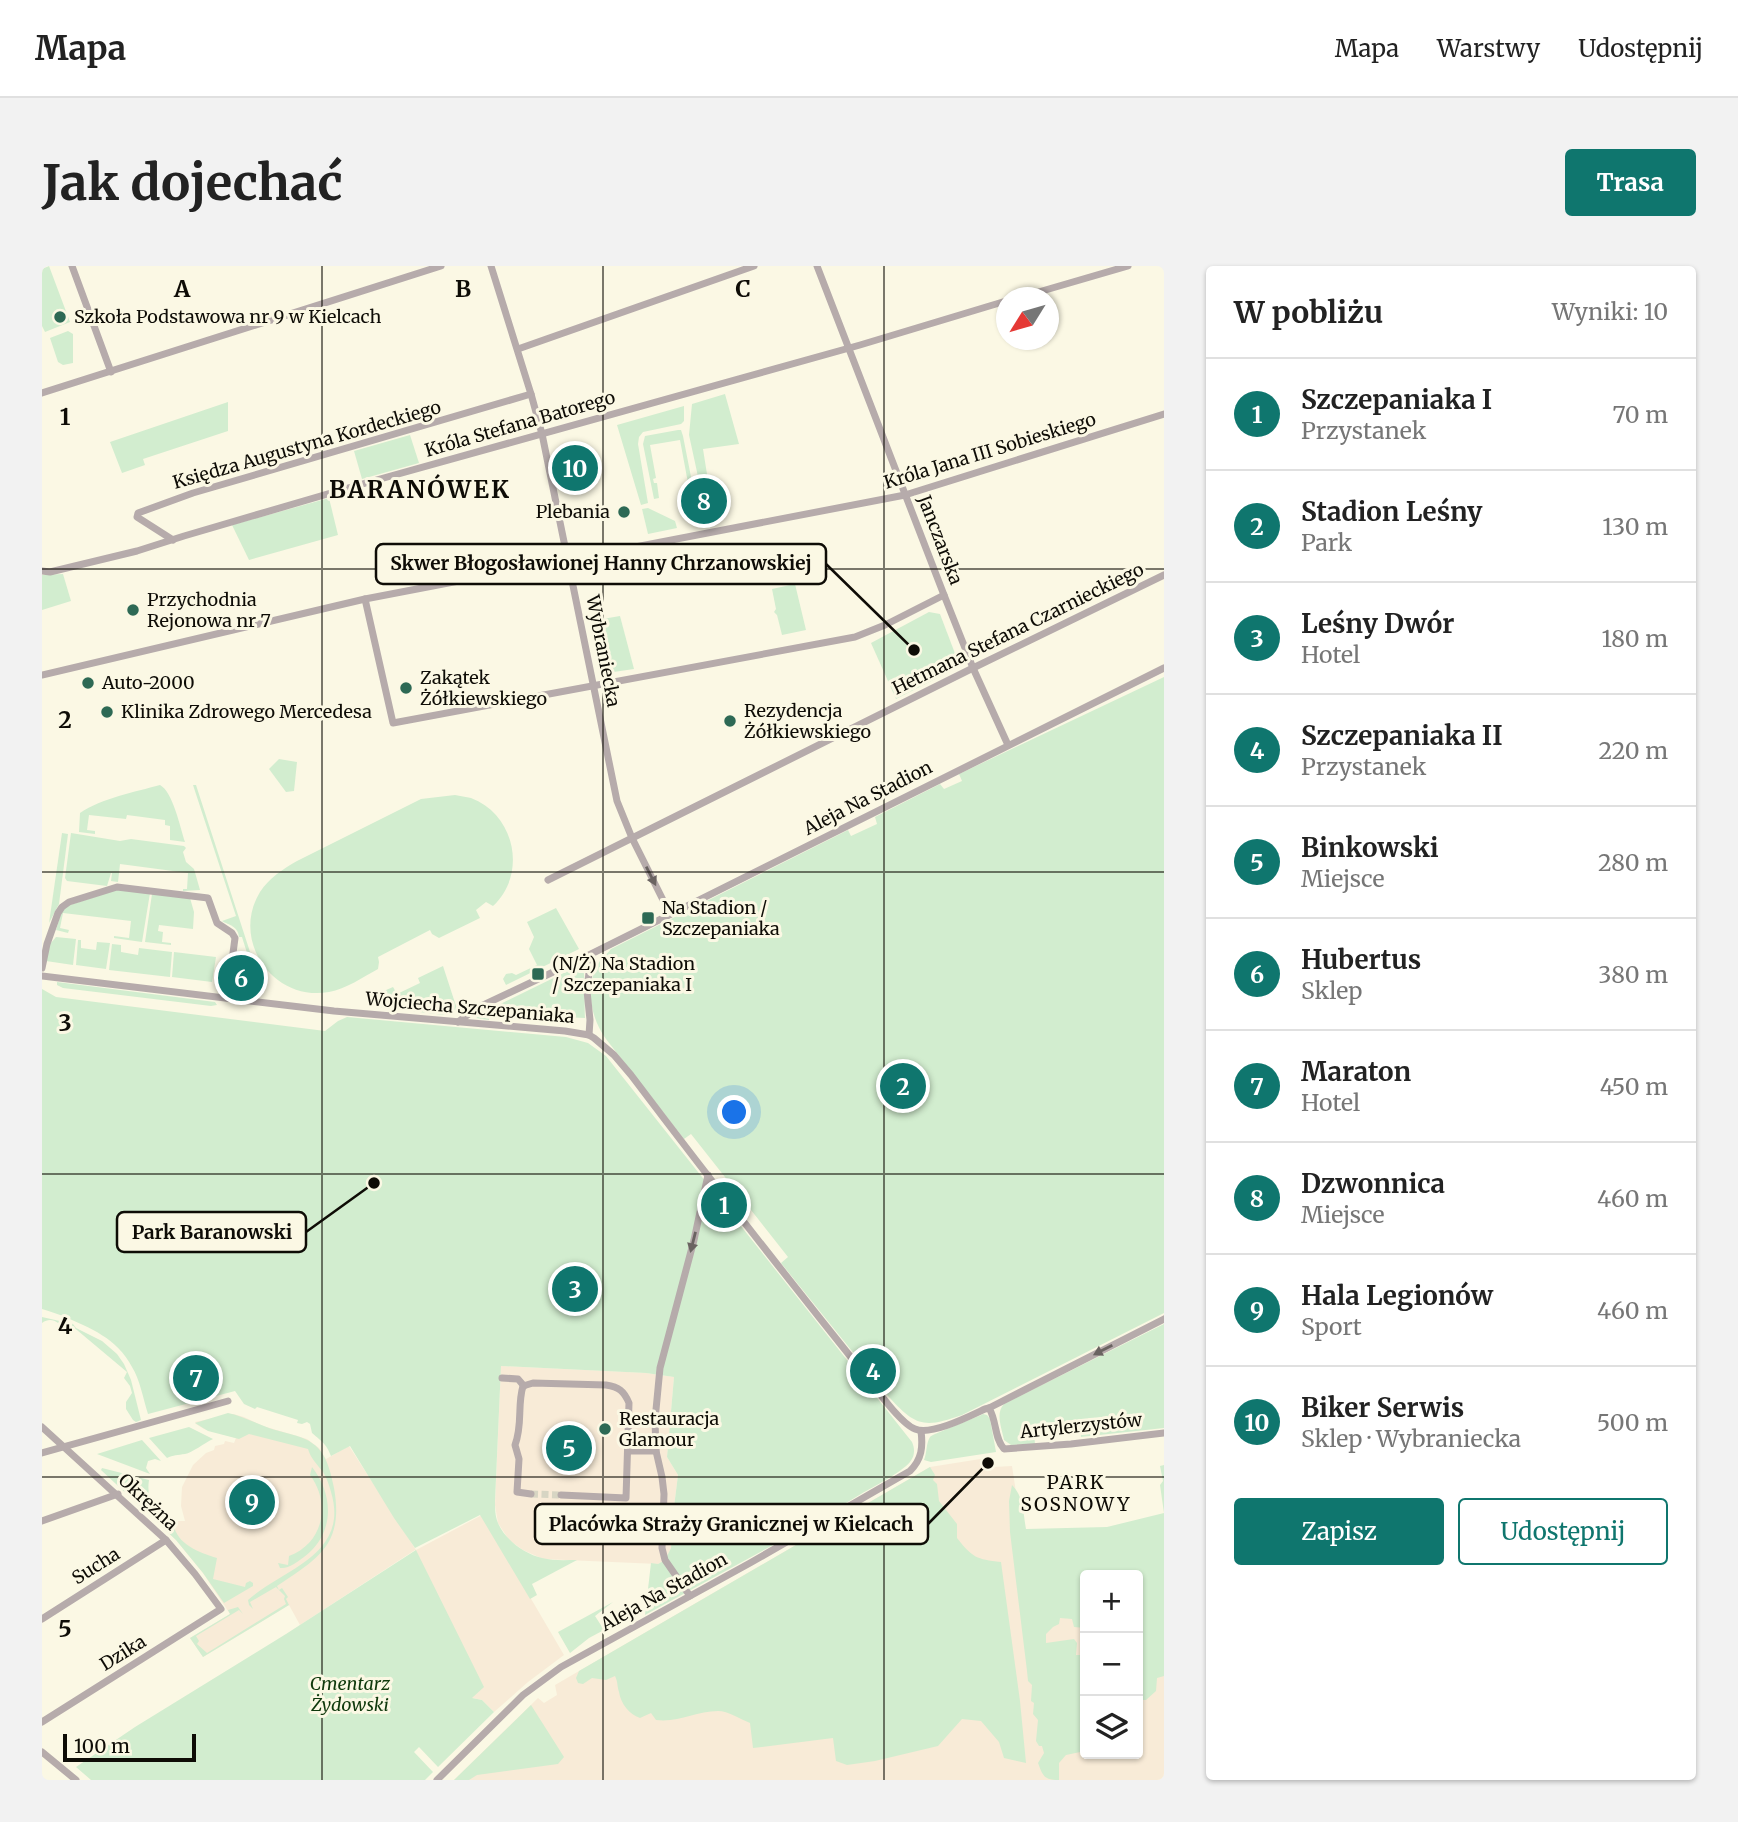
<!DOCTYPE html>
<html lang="pl">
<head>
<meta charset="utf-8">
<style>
  :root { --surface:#fff; --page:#f2f2f2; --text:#222; --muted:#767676; --line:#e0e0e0; --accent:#0f766e }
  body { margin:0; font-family:Merriweather,serif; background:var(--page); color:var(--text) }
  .controls { position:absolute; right:21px; bottom:21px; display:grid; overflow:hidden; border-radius:7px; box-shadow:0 2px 5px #0004 }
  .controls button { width:63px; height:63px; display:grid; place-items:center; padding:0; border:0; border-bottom:2px solid var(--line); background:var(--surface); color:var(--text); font:35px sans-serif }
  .compass { position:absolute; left:954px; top:21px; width:63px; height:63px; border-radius:50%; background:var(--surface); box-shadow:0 2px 5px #0004; rotate:233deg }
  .scale { position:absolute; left:21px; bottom:18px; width:133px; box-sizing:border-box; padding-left:7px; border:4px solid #0e0c06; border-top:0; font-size:19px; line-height:24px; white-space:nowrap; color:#0e0c06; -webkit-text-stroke:5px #fbf8e4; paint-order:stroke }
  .you { position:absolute; left:693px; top:847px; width:24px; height:24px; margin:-18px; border:5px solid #fff; border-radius:50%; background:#1a73e8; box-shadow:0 0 0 10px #1a73e833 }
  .badge { display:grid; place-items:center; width:46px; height:46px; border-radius:50%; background:var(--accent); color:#fff; font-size:23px; font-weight:700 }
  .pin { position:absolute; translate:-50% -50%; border:4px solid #fff; box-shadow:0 2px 7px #0006 }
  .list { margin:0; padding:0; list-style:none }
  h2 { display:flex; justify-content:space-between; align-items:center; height:91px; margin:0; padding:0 28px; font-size:30px }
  h2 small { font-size:23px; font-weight:400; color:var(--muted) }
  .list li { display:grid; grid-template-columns:46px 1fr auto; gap:21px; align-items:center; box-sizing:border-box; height:112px; padding:0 28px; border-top:2px solid var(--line) }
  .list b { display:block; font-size:26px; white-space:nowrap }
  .list p { margin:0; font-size:23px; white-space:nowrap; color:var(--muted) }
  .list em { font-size:23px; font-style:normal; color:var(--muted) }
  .actions { display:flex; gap:14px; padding:21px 28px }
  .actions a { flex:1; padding:16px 0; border:2px solid var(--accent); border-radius:7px; text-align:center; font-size:24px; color:var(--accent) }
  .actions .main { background:var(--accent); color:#fff }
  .icon { flex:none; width:38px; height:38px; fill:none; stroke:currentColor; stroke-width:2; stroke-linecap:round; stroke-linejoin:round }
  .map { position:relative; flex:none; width:1122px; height:1514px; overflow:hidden; border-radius:7px }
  header { display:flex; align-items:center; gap:42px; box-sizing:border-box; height:98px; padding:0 35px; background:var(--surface); border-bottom:2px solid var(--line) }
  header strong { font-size:33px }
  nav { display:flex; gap:38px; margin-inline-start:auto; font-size:24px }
  .intro { display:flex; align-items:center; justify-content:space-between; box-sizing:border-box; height:168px; padding:0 42px }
  h1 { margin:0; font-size:49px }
  .button { padding:18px 32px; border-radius:7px; background:var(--accent); color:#fff; font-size:24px; font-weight:700 }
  main { display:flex; gap:42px; padding:0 42px }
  aside { flex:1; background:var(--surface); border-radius:7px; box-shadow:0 2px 5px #0004 }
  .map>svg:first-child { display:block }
  .commercial { fill:#f8ebd7; fill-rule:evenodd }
  .green { fill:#d2edcf }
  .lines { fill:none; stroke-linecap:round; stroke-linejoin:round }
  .street-tunnel { stroke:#d7d5c3; stroke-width:7; stroke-dasharray:7 3.5; stroke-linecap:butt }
  .street { stroke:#b6abab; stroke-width:7 }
  .oneway { fill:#6a6361 }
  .grid { fill:none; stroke:#0e0c06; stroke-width:2; stroke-opacity:0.55 }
  .poi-dot { fill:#2d6954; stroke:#fbf8e4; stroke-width:2.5 }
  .labels { text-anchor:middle; stroke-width:6; stroke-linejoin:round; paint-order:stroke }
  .poi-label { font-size:18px; fill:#0e0c06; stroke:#fbf8e4; text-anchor:start }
  .street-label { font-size:18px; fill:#0e0c06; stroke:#fbf8e4 }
  .park-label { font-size:18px; font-style:italic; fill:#0f390c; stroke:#fbf8e4 }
  .neighbourhood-label { font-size:19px; letter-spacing:2px; fill:#0e0c06; stroke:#fbf8e4 }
  .district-label { font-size:24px; font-weight:bold; letter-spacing:2px; fill:#0e0c06; stroke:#fbf8e4 }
  .grid-label { font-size:23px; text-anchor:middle; font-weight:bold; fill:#0e0c06; stroke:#fbf8e4; stroke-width:6; stroke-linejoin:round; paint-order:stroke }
  .leader { fill:none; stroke:#0e0c06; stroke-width:2.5 }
  .callout-dot { fill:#0e0c06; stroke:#fbf8e4; stroke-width:2.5 }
  .callout { fill:#fbf8e4; stroke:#0e0c06; stroke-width:2.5 }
  .callout-label { font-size:19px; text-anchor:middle; font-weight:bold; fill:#0e0c06 }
</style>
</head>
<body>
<header>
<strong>Mapa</strong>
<nav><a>Mapa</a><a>Warstwy</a><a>Udostępnij</a></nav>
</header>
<div class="intro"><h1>Jak dojechać</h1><a class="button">Trasa</a></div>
<main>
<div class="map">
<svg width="1122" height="1514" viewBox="0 0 1122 1514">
  <rect width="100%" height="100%" fill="#fbf8e4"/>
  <g class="commercial">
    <polygon points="459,1100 604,1107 632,1111 625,1191 636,1209 631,1249 629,1282 623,1294 616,1298 501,1293 481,1284 467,1274 456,1257 453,1239"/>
    <polygon points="191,1148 202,1151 221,1160 265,1173 277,1182 284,1193 307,1180 374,1284 440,1249 522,1389 486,1416 452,1446 440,1434 430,1432 373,1284 258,1359 247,1339 161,1391 148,1372 188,1348 161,1307 134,1274 119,1260 131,1255 143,1255 139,1240 140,1221 151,1199 164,1187 172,1184 173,1180 182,1178 183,1175 192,1177 194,1172 162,1163 154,1158 153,1156"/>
    <path d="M951,1191L952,1201L970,1200L980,1266H1074L1122,1256V1514H412L496,1432L502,1437L515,1429L513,1419L888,1201ZM1043,1309H1096V1488H1043Z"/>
  </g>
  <g class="green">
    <polygon points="7,0 28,56 3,66 0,60 0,3"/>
    <polygon points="26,65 31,68 31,97 21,99 16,96 8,72"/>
    <polygon points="683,128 697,178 661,183 668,227 660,229 647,169 650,138"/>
    <polygon points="186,136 186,165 101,193 103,199 80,207 68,176"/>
    <polygon points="642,140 642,155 639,158 601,166 597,171 596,178 606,237 599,239 575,159"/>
    <polygon points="636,164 639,164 641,170 650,216 646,217 638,174 608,179 614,212 611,213 612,217 615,217 617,232 612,233 601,178 603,170"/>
    <polygon points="368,169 377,197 320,213 312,185"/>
    <polygon points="287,232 296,269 207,294 190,259"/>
    <polygon points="606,242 633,255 635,262 606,268 600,243"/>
    <polygon points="21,308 29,335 0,344 0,309"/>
    <polygon points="753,318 764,364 740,369 735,349 732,346 734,343 730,323"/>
    <polygon points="887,346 898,348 917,398 915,402 854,433 829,377"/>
    <polygon points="578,350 592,403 558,408 549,355"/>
    <path d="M1122,411V1047L920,1149C883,1162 874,1161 847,1131L739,997L746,991L649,868L642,873L564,773C548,751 542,718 558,695C561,691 566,687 569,683L806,564L809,570L835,558L833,551L898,518L902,523L920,515L917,508Z"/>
    <polygon points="237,493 255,496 252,525 244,526 227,503"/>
    <path d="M118,519C131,526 138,561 143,576L128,574V560L123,559V554L85,549L84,553L47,549L45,564L53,565V568L37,566L38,547C60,532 93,526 118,519Z"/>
    <path d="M151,519H154L220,723L216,722L200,671H197C196,660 187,659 180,655L194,650Z"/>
    <path d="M413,529C418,530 424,531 429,532C474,549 485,609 451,640L444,636L434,644L438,652L397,672L390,668L388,664L336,691L337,696L336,703C321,711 304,723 287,726C232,736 188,675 218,626C227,612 241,603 255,595L379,533Z"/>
    <polygon points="20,567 26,568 17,638 7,657"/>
    <polygon points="29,567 78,575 89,573 142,580 144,582 141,586 144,596 152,603 158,624 141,625 141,623 145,623 146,607 78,598 76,616 69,615 70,607 69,607 65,620 25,615 23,612"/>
    <polygon points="77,623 108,627 100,676 72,672 72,670 87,672 89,655 21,647 18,662 27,664 26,667 14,664 20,644 25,640"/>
    <polygon points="110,628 148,632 152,646 151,663 117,659 116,665 121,666 120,676 129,677 129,679 103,676"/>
    <polygon points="514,642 537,683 464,719 461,713 464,708 470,707 474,709 495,699 487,683 492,671 485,656"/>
    <polygon points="14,671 34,673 31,699 4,695 8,678"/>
    <polygon points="36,674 39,674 39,682 54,684 55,676 68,677 64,703 34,699"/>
    <polygon points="70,678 79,679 79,686 96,689 97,682 130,686 128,711 67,704"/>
    <polygon points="132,686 174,691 170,716 130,711"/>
    <polygon points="401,700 415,743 410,748 402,749 337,741 337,736 334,735 335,728 351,721 355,728 378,717 376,712"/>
    <path d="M534,701L541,703C544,713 542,740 543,752L450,748L447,749V754L434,752L442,746Z"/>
    <polygon points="15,716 173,736 175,739 169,740 21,722 15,719"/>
    <path d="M0,723L14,731L283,765L296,755L305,751L524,771L546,777L564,790L870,1176C873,1183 873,1190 868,1196C860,1206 831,1221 819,1228C749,1271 675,1309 603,1349L609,1297L616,1298L623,1294L629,1282L631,1249L636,1209L625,1191L632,1111L604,1107L459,1100L453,1235C453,1242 453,1250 456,1257C463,1274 483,1288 500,1292C511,1295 524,1294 535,1294L490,1318L495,1329L488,1333L438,1249L373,1282L352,1252L308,1180L289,1190C284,1177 280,1176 270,1167L268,1158L265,1156L260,1158L255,1157L256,1154L215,1141L213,1143L202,1138L193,1125L106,1148C101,1132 98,1114 90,1101C75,1072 48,1062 21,1050C14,1048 8,1045 0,1043Z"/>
    <path d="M0,1051L31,1058L34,1062L60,1075L75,1088L82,1098L89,1114L99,1154L94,1156L91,1154L84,1143V1136L90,1127L88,1120L82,1112L85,1106L29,1059L24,1063C16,1057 10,1050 0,1057Z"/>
    <path d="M1122,1058V1162L1039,1171L1038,1163L992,1167L993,1178L969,1179L962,1174C960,1163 953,1147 962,1138Z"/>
    <path d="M186,1147C200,1150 213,1157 227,1162C239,1166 252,1168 263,1173C268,1175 273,1179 276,1182C286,1193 289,1208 292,1222C302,1278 277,1292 235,1320L237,1324L240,1322L246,1331L244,1333L247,1339L161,1391L148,1372L188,1348L186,1344L196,1341L201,1348L197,1344L154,1370L157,1375L155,1378L165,1387L244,1338L242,1333L243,1330L234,1321L208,1336L211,1343L207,1339L206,1334C241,1303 308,1289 289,1226C287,1219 285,1212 281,1206C275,1198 269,1193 266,1183L207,1168L197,1173L166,1165L153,1157Z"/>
    <path d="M941,1148L945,1149L948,1153L954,1186L889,1196L882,1194C885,1187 884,1177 888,1171C890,1168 934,1152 941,1148Z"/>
    <path d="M147,1161L171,1173C162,1177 150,1187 143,1188C136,1189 131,1189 125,1192L107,1172Z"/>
    <polygon points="100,1174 119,1195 113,1193 106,1195 104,1202 108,1208 55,1188"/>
    <path d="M1122,1199V1410L1115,1412L1114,1425L1104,1434H1098L1096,1424V1309H1043V1362L1032,1361L1030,1353L1018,1352L1017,1358L1011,1361L1004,1368V1377L1032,1373L1035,1377L1034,1389H1043V1485L1024,1489L1017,1497V1514C1002,1514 1001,1510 996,1497L1002,1487L1000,1480H997L994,1475L996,1454L991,1448L992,1437L989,1435L990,1419L986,1415L985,1405L968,1266L967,1235L970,1219C982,1231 981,1247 984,1263L1065,1261L1122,1247L1118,1219L1121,1215L1118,1200Z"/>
    <path d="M270,1201C292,1229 293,1268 262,1291C255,1296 247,1303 238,1302L236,1297L246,1299L247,1290C282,1277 289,1237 268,1209Z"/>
    <path d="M888,1201L893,1209L891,1214L895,1218L897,1235L915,1258V1272C931,1292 934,1293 959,1296L978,1435L984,1497L962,1492L957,1476L939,1455L920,1453L896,1480L833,1495L805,1499L794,1495L791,1472L711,1482L708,1457C698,1453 686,1445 676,1445C654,1445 636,1457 614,1454L609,1447L598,1452C587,1448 579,1438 577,1426C575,1420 576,1416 573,1410L564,1414L550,1412L541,1418L536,1417L534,1412L537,1405Z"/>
    <path d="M60,1202L107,1214C104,1233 112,1249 131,1255C133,1278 156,1286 175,1292L171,1313L203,1321L204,1317L208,1315L211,1317V1320L182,1337L161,1307L134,1274L59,1204Z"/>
    <polygon points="374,1284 442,1421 430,1432 440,1434 452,1446 396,1501 377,1481 372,1486 391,1506 383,1514 49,1514 34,1501 93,1461 244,1368"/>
    <polygon points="571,1336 553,1350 562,1364 547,1372 528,1387 516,1366"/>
    <polygon points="489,1439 522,1491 516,1498 435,1509 427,1514 412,1514"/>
  </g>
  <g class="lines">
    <polyline class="street-tunnel" points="489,1228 519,1229"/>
    <g class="street">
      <polyline points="30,0 69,106"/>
      <polyline points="449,0 489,128 500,168 575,535 590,572 628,648"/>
      <polyline points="775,0 902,329 931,402 966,479"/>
      <polyline points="976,32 1086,0"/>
      <polyline points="476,83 712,0"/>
      <polyline points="0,127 399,0"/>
      <polyline points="131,274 95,251 96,247 151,227 489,128"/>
      <polyline points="0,305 8,306 95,285 142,270 306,222 818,79 964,35"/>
      <polyline points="323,333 351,457 813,371 843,359 902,329"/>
      <polyline points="0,409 323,333 863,229 1122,148"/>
      <polyline points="506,614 931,402 1122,309"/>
      <polyline points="545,690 548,697 545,725 548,754 547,769"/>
      <polyline points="0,702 5,678 16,647 20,641 27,636 75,621 166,632 175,657 190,667 193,672 185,732"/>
      <path d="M0,710L292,745L523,765L547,769L552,772L572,789L589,809C663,907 739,1004 816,1100C828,1114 857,1157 873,1163C889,1170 928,1150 943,1143L947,1142L1122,1053"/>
      <polyline points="416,756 435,742 545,690 1122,402"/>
      <polyline points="460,1112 476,1113 482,1120"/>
      <path d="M947,1142C955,1155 952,1172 962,1183L1029,1178L1122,1167"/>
      <polyline points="587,1153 613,1154"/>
      <polyline points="0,1161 124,1274 153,1308 179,1343 0,1456"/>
      <polyline points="586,1185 614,1185"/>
      <polyline points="0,1187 186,1135"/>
      <path d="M489,1228L475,1226L477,1193L473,1179C481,1158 475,1140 481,1120L491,1117L564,1119C577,1121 582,1125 587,1137L584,1232L519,1229"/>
      <polyline points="0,1255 76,1228"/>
      <polyline points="648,1330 623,1294 620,1282 622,1228 620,1211 614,1185 613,1154 618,1102 652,974 666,909"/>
      <polyline points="0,1353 124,1274"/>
      <polyline points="0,1486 34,1514"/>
      <path d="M395,1514L481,1429L519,1401L708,1297L868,1205C880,1193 881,1181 879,1165"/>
    </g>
  </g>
  <defs><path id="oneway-solid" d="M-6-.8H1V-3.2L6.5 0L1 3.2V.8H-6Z" transform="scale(1.75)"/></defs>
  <g class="oneway">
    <use href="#oneway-solid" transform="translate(609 610) rotate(63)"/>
    <use href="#oneway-solid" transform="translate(651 976) rotate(104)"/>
    <use href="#oneway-solid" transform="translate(1061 1084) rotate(153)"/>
  </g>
  <path class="grid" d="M280,0V1514M561,0V1514M842,0V1514M0,303H1122M0,606H1122M0,908H1122M0,1211H1122"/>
  <g class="poi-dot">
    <circle cx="18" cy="51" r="7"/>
    <circle cx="582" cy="246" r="7"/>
    <circle cx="91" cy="344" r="7"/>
    <circle cx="46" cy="417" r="7"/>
    <circle cx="364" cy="422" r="7"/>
    <circle cx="65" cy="446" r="7"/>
    <circle cx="688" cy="455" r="7"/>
    <rect x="599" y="645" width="14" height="14" rx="3.5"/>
    <rect x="489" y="701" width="14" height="14" rx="3.5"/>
    <circle cx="563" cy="1163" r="7"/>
  </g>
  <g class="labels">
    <g class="poi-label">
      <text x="32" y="57">Szkoła Podstawowa nr 9 w Kielcach</text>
      <text x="568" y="252" text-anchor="end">Plebania</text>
      <text x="105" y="340">Przychodnia<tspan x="105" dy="21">Rejonowa nr 7</tspan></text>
      <text x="378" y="418">Zakątek<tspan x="378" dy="21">Żółkiewskiego</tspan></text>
      <text x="60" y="423">Auto-2000</text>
      <text x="702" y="451">Rezydencja<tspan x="702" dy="21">Żółkiewskiego</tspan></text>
      <text x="79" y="452">Klinika Zdrowego Mercedesa</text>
      <text x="620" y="648">Na Stadion /<tspan x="620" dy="21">Szczepaniaka</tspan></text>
      <text x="510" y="704">(N/Ż) Na Stadion<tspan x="510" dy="21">/ Szczepaniaka I</tspan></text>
      <text x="577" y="1159">Restauracja<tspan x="577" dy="21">Glamour</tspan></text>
    </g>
    <g class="street-label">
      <text transform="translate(478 158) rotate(-16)" y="6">Króla Stefana Batorego</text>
      <text transform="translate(265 179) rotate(-16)" y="6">Księdza Augustyna Kordeckiego</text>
      <text transform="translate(948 185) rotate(-17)" y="6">Króla Jana III Sobieskiego</text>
      <text transform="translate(898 274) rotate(69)" y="6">Janczarska</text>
      <text transform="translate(976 363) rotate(-26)" y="6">Hetmana Stefana Czarnieckiego</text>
      <text transform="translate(561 385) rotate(79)" y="6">Wybraniecka</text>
      <text transform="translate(826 532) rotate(-27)" y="6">Aleja Na Stadion</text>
      <text transform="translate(428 742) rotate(5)" y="6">Wojciecha Szczepaniaka</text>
      <text transform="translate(1039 1160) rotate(-6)" y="6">Artylerzystów</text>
      <text transform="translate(106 1236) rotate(43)" y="6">Okrężna</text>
      <text transform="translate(54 1300) rotate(-32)" y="6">Sucha</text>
      <text transform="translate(622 1326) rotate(-29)" y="6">Aleja Na Stadion</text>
      <text transform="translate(81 1387) rotate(-32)" y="6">Dzika</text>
    </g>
    <g class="park-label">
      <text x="308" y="1424">Cmentarz<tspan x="308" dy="21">Żydowski</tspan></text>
    </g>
    <g class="neighbourhood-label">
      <text x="1034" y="1223">PARK<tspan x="1034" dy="22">SOSNOWY</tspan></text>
    </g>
    <g class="district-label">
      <text x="378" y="232">BARANÓWEK</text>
    </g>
  </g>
  <g class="grid-label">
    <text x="140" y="31">A</text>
    <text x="421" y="31">B</text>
    <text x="701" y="31">C</text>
    <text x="23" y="159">1</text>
    <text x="23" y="462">2</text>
    <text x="23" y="765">3</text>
    <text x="23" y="1068">4</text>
    <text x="23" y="1371">5</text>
  </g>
  <path class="leader" d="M872 384L784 298M332 917L264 966M946 1197L886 1258"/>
  <g class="callout-dot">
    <circle cx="872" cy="384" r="7"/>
    <circle cx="332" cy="917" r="7"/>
    <circle cx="946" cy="1197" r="7"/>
  </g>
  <g class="callout">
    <rect x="334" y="278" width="450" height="40" rx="7"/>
    <rect x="75" y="946" width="189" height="40" rx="7"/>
    <rect x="493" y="1238" width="393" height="40" rx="7"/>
  </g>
  <g class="callout-label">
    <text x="559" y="304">Skwer Błogosławionej Hanny Chrzanowskiej</text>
    <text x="170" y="973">Park Baranowski</text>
    <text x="689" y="1265">Placówka Straży Granicznej w Kielcach</text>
  </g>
</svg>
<div class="controls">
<button>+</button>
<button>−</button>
<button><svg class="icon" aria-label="layers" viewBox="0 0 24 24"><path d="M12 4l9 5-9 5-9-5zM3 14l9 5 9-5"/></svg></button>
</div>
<svg class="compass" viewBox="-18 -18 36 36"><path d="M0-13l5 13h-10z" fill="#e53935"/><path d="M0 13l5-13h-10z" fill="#767676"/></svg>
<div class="scale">100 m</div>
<div class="you"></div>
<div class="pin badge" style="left:682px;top:939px">1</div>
<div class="pin badge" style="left:861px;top:820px">2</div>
<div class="pin badge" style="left:533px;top:1023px">3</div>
<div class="pin badge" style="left:831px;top:1105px">4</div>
<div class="pin badge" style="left:527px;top:1182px">5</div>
<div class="pin badge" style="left:199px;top:712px">6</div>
<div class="pin badge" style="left:154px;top:1112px">7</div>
<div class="pin badge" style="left:662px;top:235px">8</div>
<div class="pin badge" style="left:210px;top:1236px">9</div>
<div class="pin badge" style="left:533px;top:202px">10</div>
</div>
<aside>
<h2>W pobliżu<small>Wyniki: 10</small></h2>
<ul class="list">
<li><span class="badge">1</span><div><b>Szczepaniaka I</b><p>Przystanek</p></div><em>70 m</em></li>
<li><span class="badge">2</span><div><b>Stadion Leśny</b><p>Park</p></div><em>130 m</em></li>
<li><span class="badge">3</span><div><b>Leśny Dwór</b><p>Hotel</p></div><em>180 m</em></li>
<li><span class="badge">4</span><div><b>Szczepaniaka II</b><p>Przystanek</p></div><em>220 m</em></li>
<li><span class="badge">5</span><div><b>Binkowski</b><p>Miejsce</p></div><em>280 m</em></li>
<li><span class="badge">6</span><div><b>Hubertus</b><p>Sklep</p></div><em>380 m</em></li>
<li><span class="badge">7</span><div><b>Maraton</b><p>Hotel</p></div><em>450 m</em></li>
<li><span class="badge">8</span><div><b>Dzwonnica</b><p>Miejsce</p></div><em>460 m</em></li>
<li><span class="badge">9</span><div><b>Hala Legionów</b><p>Sport</p></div><em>460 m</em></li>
<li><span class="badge">10</span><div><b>Biker Serwis</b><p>Sklep · Wybraniecka</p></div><em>500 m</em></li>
</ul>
<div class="actions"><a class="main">Zapisz</a><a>Udostępnij</a></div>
</aside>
</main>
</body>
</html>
